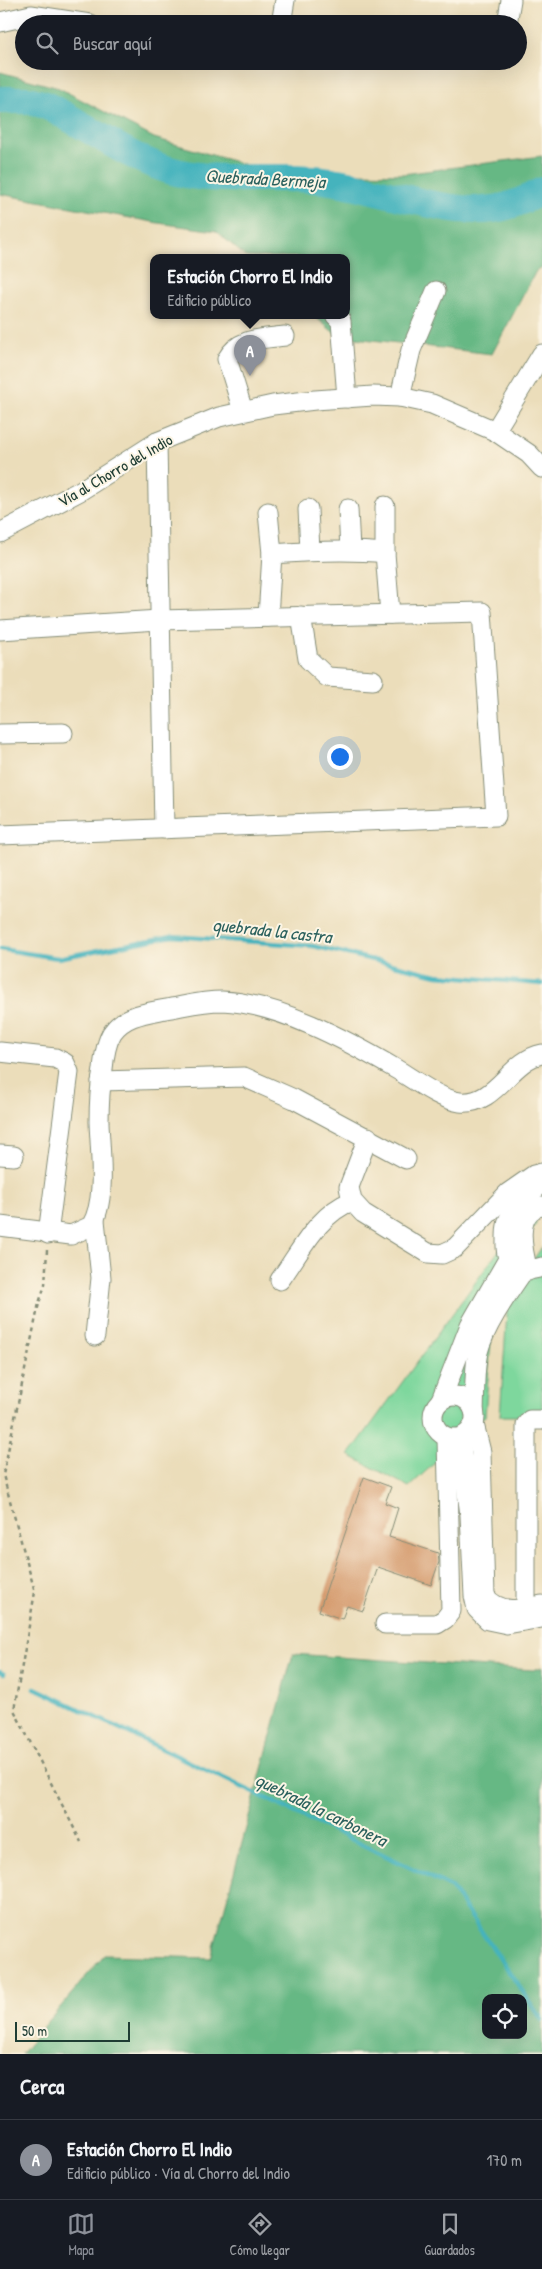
<!DOCTYPE html>
<html lang="es">
<head>
<meta charset="utf-8">
<style>
  :root { --surface:#171b24; --page:#20242c; --text:#f1f3f6; --muted:#9ea1a6; --line:#363941; --accent:#8c9099 }
  body { margin:0; font-family:"Patrick Hand",sans-serif; background:var(--page); color:var(--text) }
  .controls { position:absolute; right:15px; bottom:15px; display:grid; overflow:hidden; border-radius:10px; box-shadow:0 5px 20px #0002 }
  .controls button { width:45px; height:45px; display:grid; place-items:center; padding:0; border:0; border-bottom:1px solid var(--line); background:var(--surface); color:var(--text); font:25px sans-serif }
  .scale { position:absolute; left:15px; bottom:12px; width:115px; box-sizing:border-box; padding-left:5px; border:2px solid #1f3d34; border-top:0; font-size:14px; line-height:18px; white-space:nowrap; color:#1f3d34; -webkit-text-stroke:4px #fcf5e5; paint-order:stroke }
  .you { position:absolute; left:339px; top:756px; width:18px; height:18px; margin:-12px; border:4px solid #fff; border-radius:50%; background:#1a73e8; box-shadow:0 0 0 8px #1a73e833 }
  .badge { display:grid; place-items:center; width:32px; height:32px; border-radius:50%; background:var(--accent); color:#fff; font-size:16px; font-weight:700 }
  .pin { position:absolute; translate:-50% -41px; filter:drop-shadow(0 1px 2px #0008) }
  .pin::after { content:''; position:absolute; top:26px; width:18px; height:15px; background:inherit; clip-path:polygon(0 0,100% 0,50% 100%) }
  .popup { position:absolute; left:150px; top:254px; width:200px; height:65px; box-sizing:border-box; display:grid; place-content:center; border-radius:10px; background:var(--surface); filter:drop-shadow(0 1px 4px #0005); font-size:16px; white-space:nowrap; color:var(--muted) }
  .popup b { font-size:19px; color:var(--text) }
  .popup::after { content:''; position:absolute; left:50%; top:100%; margin-left:-10px; border:10px solid transparent; border-top-color:var(--surface) }
  .list { margin:0; padding:0; list-style:none }
  h2 { display:flex; justify-content:space-between; align-items:center; height:65px; margin:0; padding:0 20px; font-size:21px }
  h2 small { font-size:16px; font-weight:400; color:var(--muted) }
  .list li { display:grid; grid-template-columns:32px 1fr auto; gap:15px; align-items:center; box-sizing:border-box; height:80px; padding:0 20px; border-top:1px solid var(--line) }
  .list b { display:block; font-size:19px; white-space:nowrap }
  .list p { margin:0; font-size:16px; white-space:nowrap; color:var(--muted) }
  .list em { font-size:16px; font-style:normal; color:var(--muted) }
  .icon { flex:none; width:28px; height:28px; fill:none; stroke:currentColor; stroke-width:2; stroke-linecap:round; stroke-linejoin:round }
  .map { position:relative; flex:none; width:542px; height:2054px; overflow:hidden }
  .search { position:absolute; background:var(--surface); box-shadow:0 5px 20px #0002; left:15px; right:15px; top:15px; height:55px; display:flex; align-items:center; gap:12px; box-sizing:border-box; padding:0 18px; border-radius:28px; color:var(--muted); font-size:19px }
  .sheet { height:145px; background:var(--surface) }
  nav { display:flex; justify-content:space-around; align-items:center; box-sizing:border-box; height:70px; border-top:1px solid var(--line); background:var(--surface); font-size:14px; color:var(--muted) }
  nav a { display:grid; justify-items:center; gap:2px }
  nav .on { color:var(--accent) }
  .map>svg:first-child { display:block }
  .green { fill:#7ed79d; stroke:#4e8a68 }
  .forest { fill:#66b884; stroke:#427a5c; fill-rule:evenodd }
  .lines { fill:none; stroke-linecap:round; stroke-linejoin:round }
  .stream { stroke:#44b3bd; stroke-width:4.5 }
  .river { stroke:#44b3bd; stroke-width:28 }
  .building { fill:#d39668 }
  .minor-casing { stroke:#858d77; stroke-width:21 }
  .path { stroke:#858d77; stroke-width:2.5; stroke-dasharray:4 4; stroke-linecap:butt }
  .minor { stroke:#fff; stroke-width:19 }
  .labels { text-anchor:middle; stroke-width:4; stroke-linejoin:round; paint-order:stroke }
  .street-label { font-size:16px; fill:#1f3d34; stroke:#fcf5e5 }
  .water-label { font-size:18px; font-style:italic; fill:#2a605d; stroke:#fcf5e5 }
</style>
</head>
<body>
<div class="map">
<svg width="542" height="2054" viewBox="0 0 542 2054">
  <rect width="100%" height="100%" fill="#fcf5e5"/>
  <filter id="ink" filterUnits="userSpaceOnUse"><feTurbulence type="fractalNoise" baseFrequency=".02" numOctaves="2"/><feDisplacementMap in="SourceGraphic" scale="10" xChannelSelector="R" yChannelSelector="G"/><feConvolveMatrix kernelMatrix="1 2 1 2 8 2 1 2 1" color-interpolation-filters="sRGB"/></filter>
  <filter id="wash" filterUnits="userSpaceOnUse"><feTurbulence type="fractalNoise" baseFrequency=".0096" numOctaves="4" result="noise"/><feDisplacementMap in="SourceGraphic" scale="20" xChannelSelector="R" yChannelSelector="G"/><feGaussianBlur stdDeviation="1.12" result="paint"/><feColorMatrix in="noise" values="0 0 0 0 0 0 0 0 0 0 0 0 0 0 0 0 0 1.4 0 .05"/><feComposite in="paint" operator="in"/></filter>
  <g filter="url(#wash)">
    <rect width="100%" height="100%" fill="#ebddba"/>
    <g class="green">
      <polygon points="532,1205 536,1224 495,1290 485,1416 409,1487 349,1455"/>
      <polygon points="542,1247 542,1416 500,1416 508,1297"/>
    </g>
    <g class="forest">
      <polygon points="0,72 59,88 154,138 267,171 403,174 542,156 542,268 536,271 492,354 338,336 313,315 346,315 346,257 246,257 216,231 158,223 0,194"/>
      <path d="M293,1654L533,1670L542,1667V2054H21L104,1955L211,1958ZM486,1998H523V2035H486Z"/>
    </g>
    <g class="lines">
      <g class="stream">
        <polyline points="0,949 58,958 172,936 313,946 437,975 542,984"/>
        <polyline points="0,1672 4,1674"/>
        <polyline points="35,1688 451,1887 542,2020"/>
      </g>
      <path class="river" d="M0,100H28L45,105C87,125 125,157 169,170C216,184 265,175 313,179C368,183 431,212 485,210C506,209 524,201 542,191"/>
    </g>
    <g id="blocks">
      <polygon class="building" points="364,1477 391,1487 385,1503 398,1508 389,1537 438,1553 439,1562 431,1585 378,1567 363,1611 347,1606 342,1619 319,1611"/>
    </g>
  </g>
  <g filter="url(#ink)">
    <use href="#blocks" fill-opacity="0" stroke="#858d77" stroke-width="1"/>
    <g class="lines">
      <g class="minor-casing">
        <g id="minor">
          <polyline points="0,22 31,15 90,24"/>
          <polyline points="281,24 285,0"/>
          <polyline points="507,24 511,0"/>
          <polyline points="335,315 341,321 347,398"/>
          <polyline points="400,397 411,350 436,291"/>
          <path d="M243,411L227,359C239,337 263,339 285,336"/>
          <polyline points="495,431 542,354"/>
          <polyline points="157,442 164,829"/>
          <polyline points="385,506 385,553"/>
          <polyline points="308,509 310,551"/>
          <polyline points="348,509 350,550"/>
          <polyline points="268,512 272,554"/>
          <polyline points="0,533 80,491 157,442 219,417 273,405 315,400 373,396 400,397 432,404 495,431 529,454 542,468"/>
          <polyline points="301,616 308,659 327,677 373,680"/>
          <path d="M268,617L272,554C310,551 347,549 385,553L390,614"/>
          <polyline points="0,630 159,620 482,612 496,816 0,835"/>
          <polyline points="0,734 63,733"/>
          <polyline points="0,1052 55,1058 65,1063 69,1072 48,1234"/>
          <polyline points="101,1081 244,1077 294,1099 406,1159"/>
          <polyline points="368,1137 349,1187 352,1201 363,1213 428,1253 442,1254 455,1248 508,1193 534,1175 542,1173"/>
          <polyline points="0,1155 14,1156"/>
          <path d="M541,1185C528,1193 519,1202 511,1215C506,1223 506,1232 506,1241C505,1266 517,1275 542,1267"/>
          <path d="M0,1226L71,1235L91,1226C107,1201 100,1152 99,1122C99,1104 100,1087 103,1069C104,1058 106,1043 112,1033C124,1015 146,1013 166,1009C184,1006 202,1001 222,1001C278,1003 348,1041 396,1069C413,1079 441,1100 460,1102C496,1106 510,1060 542,1054"/>
          <path d="M528,1271C523,1252 513,1210 542,1206"/>
          <path d="M280,1280C301,1251 318,1214 352,1201"/>
          <polyline points="95,1336 101,1278 95,1220"/>
          <circle cx="454" cy="1417" r="21"/>
          <polyline points="441,1400 470,1325 508,1259"/>
          <path d="M474,1411C475,1392 474,1370 478,1352C485,1325 509,1292 524,1270"/>
          <path d="M474,1424L481,1452L485,1596C499,1615 522,1610 542,1605"/>
          <polyline points="460,1438 470,1515 474,1596 477,1609 488,1620 507,1624 542,1618"/>
          <polyline points="526,1620 526,1425 530,1420 542,1420"/>
          <polyline points="385,1624 437,1624 445,1619 451,1611 447,1438"/>
        </g>
      </g>
      <polyline class="path" points="47,1250 45,1285 39,1303 3,1475 35,1592 14,1710 81,1842"/>
      <use href="#minor" class="minor"/>
    </g>
  </g>
  <g class="labels">
    <g class="street-label">
      <text transform="translate(115 470) rotate(-30)" y="6">Vía al Chorro del Indio</text>
    </g>
    <g class="water-label">
      <text transform="translate(265 179) rotate(3)" y="6">Quebrada Bermeja</text>
      <text transform="translate(272 931) rotate(6)" y="6">quebrada la castra</text>
      <text transform="translate(321 1810) rotate(26)" y="6">quebrada la carbonera</text>
    </g>
  </g>
</svg>
<div class="controls">
<button><svg class="icon" aria-label="locate" viewBox="0 0 24 24"><circle cx="12" cy="12" r="6"/><path d="M12 2v4M12 18v4M2 12h4M18 12h4"/></svg></button>
</div>
<div class="scale">50 m</div>
<div class="you"></div>
<div class="pin badge" style="left:250px;top:376px">A</div>
<div class="popup"><b>Estación Chorro El Indio</b>Edificio público</div>
<div class="search"><svg class="icon" aria-label="search" viewBox="0 0 24 24"><circle cx="10" cy="10" r="6"/><path d="M15 15l6 6"/></svg>Buscar aquí</div>
</div>
<section class="sheet">
<h2>Cerca<small></small></h2>
<ul class="list">
<li><span class="badge">A</span><div><b>Estación Chorro El Indio</b><p>Edificio público · Vía al Chorro del Indio</p></div><em>170 m</em></li>
</ul>
</section>
<nav>
<a class="on"><svg class="icon" aria-label="map" viewBox="0 0 24 24"><path d="M3 6l6-2 6 2 6-2v14l-6 2-6-2-6 2zM9 4v14M15 6v14"/></svg>Mapa</a>
<a><svg class="icon" aria-label="directions" viewBox="0 0 24 24"><path d="M12 3l9 9-9 9-9-9zM9 14v-3h6M13 9l2 2-2 2"/></svg>Cómo llegar</a>
<a><svg class="icon" aria-label="saved" viewBox="0 0 24 24"><path d="M7 4h10v16l-5-4-5 4z"/></svg>Guardados</a>
</nav>
</body>
</html>
